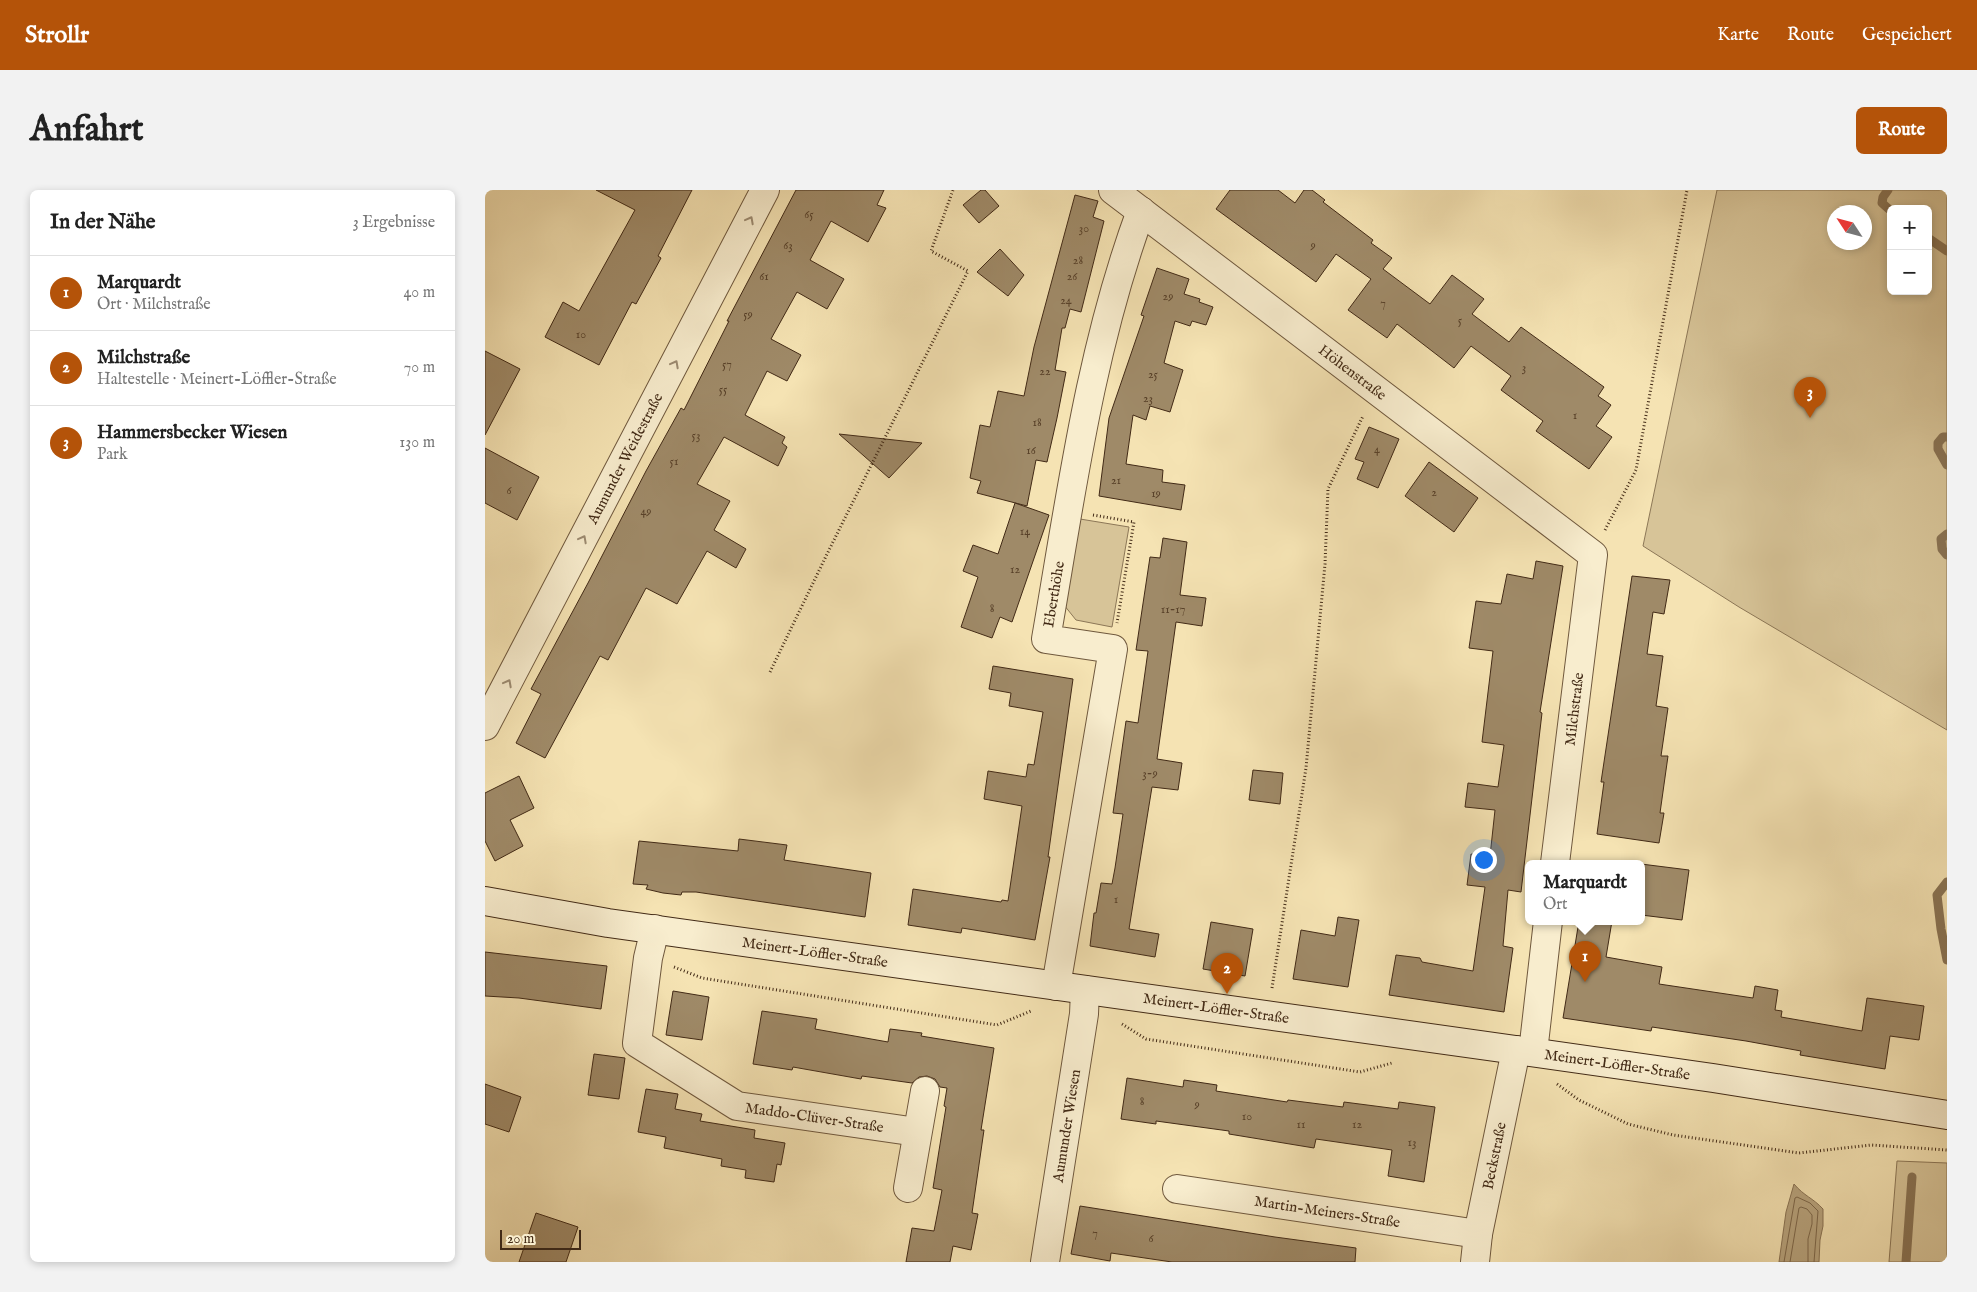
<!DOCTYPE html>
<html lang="de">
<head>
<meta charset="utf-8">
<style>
  :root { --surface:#fff; --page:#f2f2f2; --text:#222; --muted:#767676; --line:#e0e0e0; --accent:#b45309 }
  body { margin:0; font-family:"IM FELL English",serif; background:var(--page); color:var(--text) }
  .controls { position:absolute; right:15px; top:15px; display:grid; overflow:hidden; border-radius:8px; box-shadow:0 2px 8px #0003 }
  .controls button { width:45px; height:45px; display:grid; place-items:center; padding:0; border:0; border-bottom:1px solid var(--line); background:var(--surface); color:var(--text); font:25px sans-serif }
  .compass { position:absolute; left:1342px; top:15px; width:45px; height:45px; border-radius:50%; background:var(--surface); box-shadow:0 2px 8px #0003; rotate:306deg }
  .scale { position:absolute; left:15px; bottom:12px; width:81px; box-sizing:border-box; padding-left:5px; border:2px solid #422a16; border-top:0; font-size:14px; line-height:18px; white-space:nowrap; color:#422a16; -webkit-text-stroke:4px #f8edce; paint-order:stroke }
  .you { position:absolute; left:998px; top:669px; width:18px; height:18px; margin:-12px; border:4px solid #fff; border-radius:50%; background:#1a73e8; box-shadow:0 0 0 8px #1a73e833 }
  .badge { display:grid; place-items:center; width:32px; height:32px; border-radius:50%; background:var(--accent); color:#fff; font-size:16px; font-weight:700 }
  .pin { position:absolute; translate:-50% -41px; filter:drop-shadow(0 1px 2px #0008) }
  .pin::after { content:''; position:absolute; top:26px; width:18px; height:15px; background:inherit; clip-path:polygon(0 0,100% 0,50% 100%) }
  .popup { position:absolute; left:1040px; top:670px; width:120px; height:65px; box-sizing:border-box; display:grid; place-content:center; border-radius:8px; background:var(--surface); filter:drop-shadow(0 1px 4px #0005); font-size:16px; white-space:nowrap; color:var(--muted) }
  .popup b { font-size:19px; color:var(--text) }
  .popup::after { content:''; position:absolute; left:50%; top:100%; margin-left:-10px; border:10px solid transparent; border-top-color:var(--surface) }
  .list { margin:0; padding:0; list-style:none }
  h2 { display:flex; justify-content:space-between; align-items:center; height:65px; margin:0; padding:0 20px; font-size:21px }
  h2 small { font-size:16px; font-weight:400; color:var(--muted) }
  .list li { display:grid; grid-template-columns:32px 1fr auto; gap:15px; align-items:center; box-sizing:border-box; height:75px; padding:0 20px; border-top:1px solid var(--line) }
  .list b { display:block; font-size:19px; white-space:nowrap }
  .list p { margin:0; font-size:16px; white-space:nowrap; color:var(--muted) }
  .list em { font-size:16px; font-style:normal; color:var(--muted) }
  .map { position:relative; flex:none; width:1462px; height:1072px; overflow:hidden; border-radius:8px }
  header { display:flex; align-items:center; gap:30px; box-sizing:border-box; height:70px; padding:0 25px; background:var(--accent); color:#fff }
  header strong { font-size:24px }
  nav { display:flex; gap:28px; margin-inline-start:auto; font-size:18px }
  .intro { display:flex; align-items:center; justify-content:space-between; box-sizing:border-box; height:120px; padding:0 30px }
  h1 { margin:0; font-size:35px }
  .button { padding:12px 22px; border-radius:8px; background:var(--accent); color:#fff; font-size:18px; font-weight:700 }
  main { display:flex; gap:30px; padding:0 30px }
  aside { flex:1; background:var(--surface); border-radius:8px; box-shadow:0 2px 8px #0003 }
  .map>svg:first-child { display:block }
  .green { fill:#d7c498; stroke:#8c7757; fill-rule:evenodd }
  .water { fill:#b8a47e; stroke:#897354 }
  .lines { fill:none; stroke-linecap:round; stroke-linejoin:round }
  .shore { stroke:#7d674a; stroke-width:1 }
  .stream { stroke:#897354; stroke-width:9 }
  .building { fill:#9f8a68; stroke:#422a16 }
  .street-casing { stroke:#6f583d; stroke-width:30 }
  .secondary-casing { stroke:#422a16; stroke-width:30 }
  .path { stroke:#422a16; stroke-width:3; stroke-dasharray:1 2.5; stroke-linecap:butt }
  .street { stroke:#f8edce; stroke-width:28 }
  .secondary { stroke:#f8edce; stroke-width:28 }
  .oneway { stroke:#9d8c72 }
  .labels { text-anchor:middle; stroke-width:5; stroke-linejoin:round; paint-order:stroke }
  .number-label { font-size:12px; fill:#59422a }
  .street-label { font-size:15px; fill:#422a16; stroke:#f8edce }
</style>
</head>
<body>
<header>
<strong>Strollr</strong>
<nav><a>Karte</a><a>Route</a><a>Gespeichert</a></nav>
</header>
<div class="intro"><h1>Anfahrt</h1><a class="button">Route</a></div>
<main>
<aside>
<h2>In der Nähe<small>3 Ergebnisse</small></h2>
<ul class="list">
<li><span class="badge">1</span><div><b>Marquardt</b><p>Ort · Milchstraße</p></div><em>40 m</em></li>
<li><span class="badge">2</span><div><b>Milchstraße</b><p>Haltestelle · Meinert-Löffler-Straße</p></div><em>70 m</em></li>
<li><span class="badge">3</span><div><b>Hammersbecker Wiesen</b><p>Park</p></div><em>130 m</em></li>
</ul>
</aside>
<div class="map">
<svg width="1462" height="1072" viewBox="0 0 1462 1072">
  <rect width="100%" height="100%" fill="#f5e3b3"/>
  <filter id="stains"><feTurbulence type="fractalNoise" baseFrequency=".004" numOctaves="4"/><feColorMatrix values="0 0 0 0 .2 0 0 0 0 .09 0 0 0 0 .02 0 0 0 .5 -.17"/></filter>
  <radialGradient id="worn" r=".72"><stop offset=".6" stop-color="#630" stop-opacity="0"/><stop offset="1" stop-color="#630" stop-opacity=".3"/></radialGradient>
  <g class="green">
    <path d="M1232,0H1462V540L1254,417L1158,356ZM1406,19H1443V101H1406ZM1350,22H1380V52H1350Z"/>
    <polygon points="595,329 644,337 627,437 591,430 579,415"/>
    <polygon points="1412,971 1462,973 1462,1072 1404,1072"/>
  </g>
  <path class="water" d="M1309,994C1319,1006 1328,1008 1338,1019V1036L1335,1050L1334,1072H1294L1301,1022Z"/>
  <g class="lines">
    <g class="shore">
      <polyline points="1299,1072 1310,1008 1312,1007 1325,1013 1333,1021 1329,1072"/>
      <polyline points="1305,1072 1314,1018 1316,1017 1322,1019 1327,1025 1327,1034 1323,1049 1323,1072"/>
    </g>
    <g class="stream">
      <polyline points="1403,0 1398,7 1397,13 1406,21"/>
      <polyline points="1443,48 1462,61"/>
      <polyline points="1462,247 1458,247 1453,253 1453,259 1462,275"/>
      <polyline points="1462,344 1456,349 1457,359 1462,365"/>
      <polyline points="1462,692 1452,705 1456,739 1462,770"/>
      <polyline points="1421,1072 1427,987"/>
    </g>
  </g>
  <g class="building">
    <polygon points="111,0 207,0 173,66 176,68 151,114 147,112 114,175 60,147 78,112 94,121 150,20"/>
    <polygon points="311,0 399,0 392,15 401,18 383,52 346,31 325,70 359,89 342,119 312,102 286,149 316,165 302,191 282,181 260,225 300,247 297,253 302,257 293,276 239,247 212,294 245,311 229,340 261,359 251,378 222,361 192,414 161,398 123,470 115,466 60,568 31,553 56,504 46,499 103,393 161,281 196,218 199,220 244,131 242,131"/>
    <polygon points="496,0 500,0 514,16 494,33 478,15"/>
    <polygon points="745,0 793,0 810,13 819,0 827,0 840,10 838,12 888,50 886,53 907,68 898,79 945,114 967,85 999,109 987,124 1024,152 1036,137 1119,197 1113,206 1126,215 1111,236 1127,247 1104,279 1051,241 1058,231 1016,200 1026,186 986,156 969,178 912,134 902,148 863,120 886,89 851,64 831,92 731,19"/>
    <polygon points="590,5 613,11 608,27 619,31 596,122 585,119 580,138 577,138 570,180 581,182 572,228 562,272 551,270 542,316 492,303 496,291 485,288 495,235 505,237 513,201 539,206 549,157"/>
    <polygon points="515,59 539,85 523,106 492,82"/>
    <polygon points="672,78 704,89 699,104 715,109 714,112 728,117 721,135 707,131 705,136 690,131 679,173 698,180 685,222 665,216 661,230 648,225 641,274 678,280 677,292 700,295 696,320 614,306 624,228 659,126 656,125"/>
    <polygon points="0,161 35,179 0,245"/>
    <polygon points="884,237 914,249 893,298 872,289 879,272 870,269"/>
    <polygon points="354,244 437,253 404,288"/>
    <polygon points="0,258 54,287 32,330 0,313"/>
    <polygon points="944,272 993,308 969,342 920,306"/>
    <polygon points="530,313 564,325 527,432 515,427 507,448 476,437 493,387 478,381 488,355 513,364"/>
    <polygon points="678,348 702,352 695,405 721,408 717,436 691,432 672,569 697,573 693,600 667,597 644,739 674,744 670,767 605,756 609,723 611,723 616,693 627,694 630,678 638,624 628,623 641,531 653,533 663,461 651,460 665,367 675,368"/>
    <polygon points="1051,371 1078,376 1055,522 1057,523 1036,702 1023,700 1018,756 1028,758 1019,822 904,805 911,765 935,768 937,772 988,781 1000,697 982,695 986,664 1005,666 1010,620 980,617 983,593 1013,597 1019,555 997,552 1008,461 984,458 991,411 1016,414 1022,384 1048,389"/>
    <polygon points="1147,386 1185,390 1179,424 1168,422 1162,464 1178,466 1171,516 1183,518 1176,566 1183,566 1175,623 1179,623 1174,653 1112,644 1119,592 1116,592"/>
    <polygon points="508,476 588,489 563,667 565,667 550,750 477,738 476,743 423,735 428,699 516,712 517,710 523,711 537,616 499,609 503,581 541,587 543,574 549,575 558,522 524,516 526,503 504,499"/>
    <polygon points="768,580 798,583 795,614 764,610"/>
    <polygon points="34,586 49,618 25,630 38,656 10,671 0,651 0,603"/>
    <polygon points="254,649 302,655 299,670 386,683 380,727 211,702 197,702 196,705 178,703 161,699 163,695 148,694 154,651 253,661"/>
    <polygon points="1156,674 1204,680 1197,730 1156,725"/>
    <polygon points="853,727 874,730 863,797 808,789 816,740 850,746"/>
    <polygon points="1094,731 1127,731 1121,767 1177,777 1174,794 1268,808 1270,796 1293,800 1290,820 1297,821 1296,827 1377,841 1382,808 1439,816 1434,850 1405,846 1400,879 1315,865 1316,861 1261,851 1167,837 1166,841 1078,828"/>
    <polygon points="726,732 768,739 760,786 718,779"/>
    <polygon points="0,762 122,776 116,819 34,808 0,806"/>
    <polygon points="188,801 224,807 217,850 181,845"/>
    <polygon points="277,821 332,829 330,839 403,852 405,839 437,843 436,846 509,858 496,940 499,940 487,1023 493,1024 486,1060 468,1056 465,1072 421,1072 427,1038 449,1041 457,1000 448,998 461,917 459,916 462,898 455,897 450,889 442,886 434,887 427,893 377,886 376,889 308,877 307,880 268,874"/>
    <polygon points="109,864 140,868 134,909 103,905"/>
    <polygon points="642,888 698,897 699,890 732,895 731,901 802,912 803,910 858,917 859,912 913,919 914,912 950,917 939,992 903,986 907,960 831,949 829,958 744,944 744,941 671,931 671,934 636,929"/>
    <polygon points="0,894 36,907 24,942 0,934"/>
    <polygon points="161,899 193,904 190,919 217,924 215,931 270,940 269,948 300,953 296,975 292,974 289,992 260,988 261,980 236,976 237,969 179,958 181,947 153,942"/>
    <polygon points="595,1016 790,1047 871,1058 870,1072 687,1072 626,1063 625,1071 586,1064"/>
    <polygon points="51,1023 93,1037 81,1072 34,1072"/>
  </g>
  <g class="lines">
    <g class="street-casing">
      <g id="street">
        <path id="s1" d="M628,0L1108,365L1070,673"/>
        <path id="s2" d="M0,536L280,0"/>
        <path id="s3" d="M170,739L163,768L152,853L252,916L432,942"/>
        <path id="s4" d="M571,796L628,459L561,449C586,305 605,159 656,21"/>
        <polyline points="1048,862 1063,731"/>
        <polyline points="423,998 440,901"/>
        <path id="s5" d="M692,999L993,1044"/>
        <path id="s6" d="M560,1072L599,824L600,800"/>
        <path id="s7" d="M990,1072L993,1044L1031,860"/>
      </g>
    </g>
    <g class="secondary-casing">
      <g id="secondary">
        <path id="s8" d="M0,711L123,733L1031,860L1228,888L1462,925"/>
      </g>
    </g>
    <g class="path">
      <polyline points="608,325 649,332 632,433"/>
      <polyline points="1120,340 1151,280 1202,0"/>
      <polyline points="285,482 344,360 483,81 446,61 468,0"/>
      <polyline points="189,777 217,788 512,835 546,821"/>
      <polyline points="787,798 821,578 840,374 843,299 878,226"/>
      <polyline points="637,834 661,849 875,882 907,873"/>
      <polyline points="1072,894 1094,910 1143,934 1188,945 1314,963 1386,955 1462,960"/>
    </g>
    <use href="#street" class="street"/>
    <use href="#secondary" class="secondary"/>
  </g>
  <defs><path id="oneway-chevron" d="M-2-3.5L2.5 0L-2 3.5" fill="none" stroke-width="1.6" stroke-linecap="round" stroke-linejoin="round" transform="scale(1.25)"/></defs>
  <g class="oneway">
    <use href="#oneway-chevron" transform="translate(265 30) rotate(-62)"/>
    <use href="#oneway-chevron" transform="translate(190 174) rotate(-62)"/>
    <use href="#oneway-chevron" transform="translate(98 349) rotate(-62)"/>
    <use href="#oneway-chevron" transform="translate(23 493) rotate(-62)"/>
  </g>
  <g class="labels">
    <g class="number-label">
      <text x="324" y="28">65</text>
      <text x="599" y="42">30</text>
      <text x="303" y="59">63</text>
      <text x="828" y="59">9</text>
      <text x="593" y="74">28</text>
      <text x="279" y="90">61</text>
      <text x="587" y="90">26</text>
      <text x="683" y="110">29</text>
      <text x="581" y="114">24</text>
      <text x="898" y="117">7</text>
      <text x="263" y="128">59</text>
      <text x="975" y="134">5</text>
      <text x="96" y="148">10</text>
      <text x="242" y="178">57</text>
      <text x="1039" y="181">3</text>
      <text x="560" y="185">22</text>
      <text x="668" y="188">25</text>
      <text x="238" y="203">55</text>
      <text x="663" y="212">23</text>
      <text x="1090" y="229">1</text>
      <text x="552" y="236">18</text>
      <text x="211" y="249">53</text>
      <text x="892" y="263">4</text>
      <text x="546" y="264">16</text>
      <text x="189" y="275">51</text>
      <text x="631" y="294">21</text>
      <text x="24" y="304">6</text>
      <text x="949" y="306">2</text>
      <text x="671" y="307">19</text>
      <text x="161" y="325">49</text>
      <text x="540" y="345">14</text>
      <text x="530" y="383">12</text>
      <text x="507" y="422">8</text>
      <text x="688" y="423">11-17</text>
      <text x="665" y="587">3-9</text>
      <text x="631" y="713">1</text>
      <text x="657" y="915">8</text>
      <text x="712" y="918">9</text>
      <text x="762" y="930">10</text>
      <text x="816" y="938">11</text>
      <text x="872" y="938">12</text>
      <text x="927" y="956">13</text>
      <text x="610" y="1047">7</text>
      <text x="666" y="1052">6</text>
    </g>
    <g class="street-label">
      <text dy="5" stroke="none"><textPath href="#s1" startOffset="301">Höhenstraße</textPath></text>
      <text dy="5" stroke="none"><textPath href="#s2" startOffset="302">Aumunder Weidestraße</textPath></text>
      <text dy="5" stroke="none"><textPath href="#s4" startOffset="455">Eberthöhe</textPath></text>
      <text transform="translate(1089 519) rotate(-83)" y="5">Milchstraße</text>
      <text dy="5" stroke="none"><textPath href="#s8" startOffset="334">Meinert-Löffler-Straße</textPath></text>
      <text dy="5" stroke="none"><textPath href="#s8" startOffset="739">Meinert-Löffler-Straße</textPath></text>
      <text dy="5" stroke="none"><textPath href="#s8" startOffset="1144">Meinert-Löffler-Straße</textPath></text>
      <text dy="5" stroke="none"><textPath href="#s3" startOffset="312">Maddo-Clüver-Straße</textPath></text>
      <text dy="5" stroke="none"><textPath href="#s6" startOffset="138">Aumunder Wiesen</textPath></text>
      <text dy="5" stroke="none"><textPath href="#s7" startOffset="108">Beckstraße</textPath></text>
      <text dy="5" stroke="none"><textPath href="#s5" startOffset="152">Martin-Meiners-Straße</textPath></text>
    </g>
  </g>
  <rect width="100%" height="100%" filter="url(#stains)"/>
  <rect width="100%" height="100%" fill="url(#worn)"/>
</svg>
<div class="controls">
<button>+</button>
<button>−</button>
</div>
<svg class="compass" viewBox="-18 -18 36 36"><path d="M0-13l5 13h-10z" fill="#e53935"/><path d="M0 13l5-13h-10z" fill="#767676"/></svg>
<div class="scale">20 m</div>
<div class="you"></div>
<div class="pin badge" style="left:1100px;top:792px">1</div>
<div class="popup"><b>Marquardt</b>Ort</div>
<div class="pin badge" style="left:742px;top:804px">2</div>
<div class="pin badge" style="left:1325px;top:228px">3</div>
</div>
</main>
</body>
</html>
